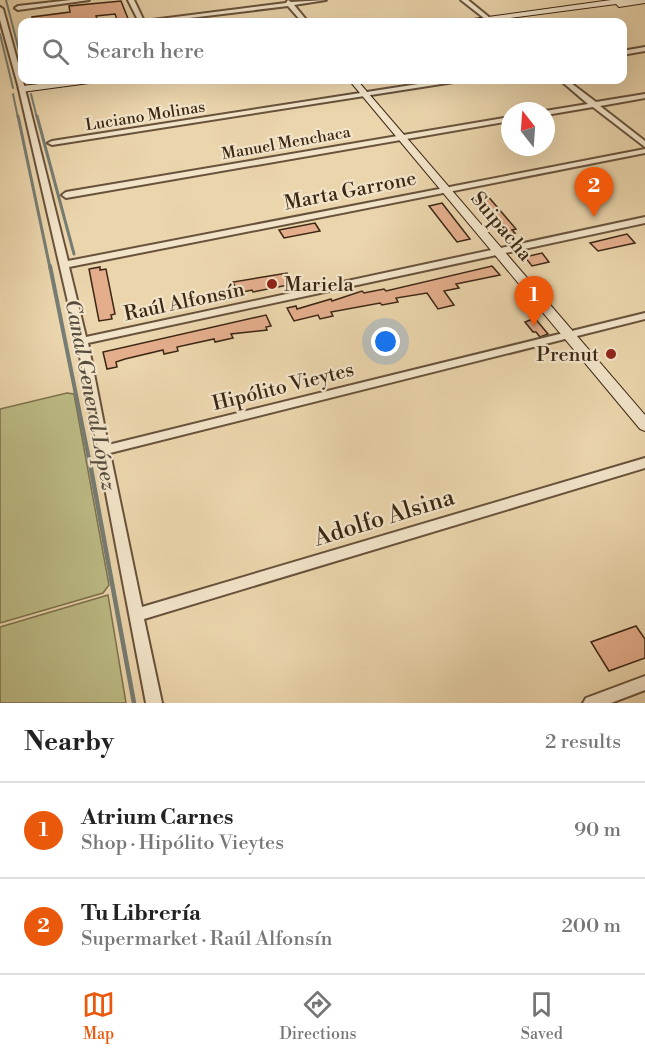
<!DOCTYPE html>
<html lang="en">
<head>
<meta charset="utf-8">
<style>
  :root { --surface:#fff; --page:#f6f6f6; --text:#222; --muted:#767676; --line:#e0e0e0; --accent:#ea580c }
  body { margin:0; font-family:"Libre Bodoni",serif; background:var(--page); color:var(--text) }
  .compass { position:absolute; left:501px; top:102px; width:54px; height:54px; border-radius:50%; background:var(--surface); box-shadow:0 6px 24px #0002; rotate:343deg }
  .you { position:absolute; left:386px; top:342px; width:21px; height:21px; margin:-15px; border:4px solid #fff; border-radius:50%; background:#1a73e8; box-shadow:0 0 0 9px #1a73e833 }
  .badge { display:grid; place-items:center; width:39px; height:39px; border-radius:50%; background:var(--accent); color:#fff; font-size:20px; font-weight:700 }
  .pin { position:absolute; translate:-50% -50px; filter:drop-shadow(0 2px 3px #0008) }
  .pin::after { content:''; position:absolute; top:32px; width:21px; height:18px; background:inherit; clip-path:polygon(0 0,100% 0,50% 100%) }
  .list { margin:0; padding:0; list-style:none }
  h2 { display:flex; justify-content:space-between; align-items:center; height:78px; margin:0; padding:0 24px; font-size:26px }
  h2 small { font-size:20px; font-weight:400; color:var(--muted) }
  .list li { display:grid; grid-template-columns:39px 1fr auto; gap:18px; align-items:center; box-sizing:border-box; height:96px; padding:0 24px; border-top:2px solid var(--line) }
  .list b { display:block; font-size:22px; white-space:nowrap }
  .list p { margin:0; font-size:20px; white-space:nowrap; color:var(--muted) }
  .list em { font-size:20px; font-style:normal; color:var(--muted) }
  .icon { flex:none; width:33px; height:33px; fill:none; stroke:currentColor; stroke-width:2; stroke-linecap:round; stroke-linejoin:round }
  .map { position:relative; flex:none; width:645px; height:703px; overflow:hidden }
  .search { position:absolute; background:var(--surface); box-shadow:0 6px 24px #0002; left:18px; right:18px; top:18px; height:66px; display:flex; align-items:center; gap:15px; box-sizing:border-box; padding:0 21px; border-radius:12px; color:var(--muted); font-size:22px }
  .sheet { height:270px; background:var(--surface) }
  nav { display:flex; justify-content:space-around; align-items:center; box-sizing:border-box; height:84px; border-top:2px solid var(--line); background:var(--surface); font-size:16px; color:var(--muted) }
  nav a { display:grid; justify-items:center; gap:3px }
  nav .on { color:var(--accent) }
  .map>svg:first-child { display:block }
  .green { fill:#bdbc86; stroke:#7c724e; stroke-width:1.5 }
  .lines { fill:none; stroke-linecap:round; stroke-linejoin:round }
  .stream-far3 { stroke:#767d74; stroke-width:2 }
  .stream-far2 { stroke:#767d74; stroke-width:3 }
  .stream-far1 { stroke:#767d74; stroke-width:4 }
  .stream { stroke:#767d74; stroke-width:4.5 }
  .building { fill:#e4ae8c; stroke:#3c2715; stroke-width:1.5 }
  .minor-casing { stroke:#68523b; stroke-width:4 }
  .secondary-casing { stroke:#3c2715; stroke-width:2 }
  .minor { fill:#f2e4c9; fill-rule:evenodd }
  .secondary { fill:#f2e4c9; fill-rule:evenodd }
  .poi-dot { fill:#8f2418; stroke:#f2e4c9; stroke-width:2 }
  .labels { text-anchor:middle; stroke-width:4.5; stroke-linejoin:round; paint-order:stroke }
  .far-street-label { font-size:16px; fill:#3c2715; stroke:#f2e4c9 }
  .street-label { font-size:20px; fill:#3c2715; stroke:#f2e4c9 }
  .poi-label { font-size:20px; fill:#3c2715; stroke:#f2e4c9; text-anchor:start }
  .water-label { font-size:21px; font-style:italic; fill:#544b3d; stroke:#f2e4c9 }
  .near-street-label { font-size:24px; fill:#3c2715; stroke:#f2e4c9 }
</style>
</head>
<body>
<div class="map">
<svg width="645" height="703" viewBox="0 0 645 703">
  <rect width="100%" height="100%" fill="#ebd5ac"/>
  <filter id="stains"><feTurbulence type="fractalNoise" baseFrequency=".00333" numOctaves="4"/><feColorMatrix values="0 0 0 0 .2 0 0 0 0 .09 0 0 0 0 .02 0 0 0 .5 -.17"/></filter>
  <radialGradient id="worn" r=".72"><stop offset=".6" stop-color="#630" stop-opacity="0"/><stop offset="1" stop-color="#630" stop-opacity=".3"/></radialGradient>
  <g class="green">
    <polygon points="67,393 74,394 109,585 103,593 0,623 0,409"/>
    <polygon points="108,595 126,703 0,703 0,627"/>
  </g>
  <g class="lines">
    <g class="stream-far3">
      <polyline points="6,0 22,62"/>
      <polyline points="0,34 13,88"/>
      <polyline points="13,94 18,118"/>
      <polyline points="31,94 37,118"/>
    </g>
    <g class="stream-far2">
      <polyline points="18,116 50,268"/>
      <polyline points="37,116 74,254"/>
    </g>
    <polyline class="stream-far1" points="50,266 89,459"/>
    <polyline class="stream" points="89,458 134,703"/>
  </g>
  <g class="building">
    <polygon points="121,1 129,21 118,22 115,14 96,16 98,22 32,22 32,17 70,12 69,6"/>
    <polygon points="486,194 516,229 512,230 515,233 505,235 473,197"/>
    <polygon points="442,203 470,239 457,242 429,206"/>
    <polygon points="315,223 320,231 284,238 279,230"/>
    <polygon points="627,234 635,243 598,251 590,243"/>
    <polygon points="542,253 549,262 532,266 525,257"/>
    <polygon points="492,266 500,275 456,284 459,288 444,291 454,305 438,309 427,293 396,298 398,302 382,305 380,303 331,312 333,316 320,319 318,315 294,321 287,308 296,306 297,309 331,299 332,301 362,291 364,293 384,289 386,291"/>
    <polygon points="100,267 100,270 106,269 115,314 111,315 112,319 99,321 89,269"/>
    <polygon points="287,273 293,284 253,292 252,290 238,293 233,282"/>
    <polygon points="266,315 271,326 266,327 267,330 231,334 233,338 215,342 214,339 177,347 178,351 164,354 163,350 125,359 116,362 117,367 107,369 103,352"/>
    <polygon points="535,318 538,322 548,334 540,337 536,332 533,332 525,322"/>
    <polygon points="636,626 645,639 645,658 609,671 591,642"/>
  </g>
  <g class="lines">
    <g class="minor-casing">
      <g id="minor">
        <polygon points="71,0 89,0 18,10 15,8 18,6"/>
        <polygon points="128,0 134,0 144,21 286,3 288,0 291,2 326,0 294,5 308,22 302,22 288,6 156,22 139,22"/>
        <polygon points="461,0 468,0 495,22 489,22"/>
        <polygon points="0,7 3,9 24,85 68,261 645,149 645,153 69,267 86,337 645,217 645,223 88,343 108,445 645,313 645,319 110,453 142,607 645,458 645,468 144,619 162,703 146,703 77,341 18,85 0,20"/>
        <polygon points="645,47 645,51 622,55 622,51"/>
        <polygon points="444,80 457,80 454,82 52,145 48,143 52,141"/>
        <polygon points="560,80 567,80 596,102 645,94 645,98 600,106 645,141 645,147 593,107 546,115 545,111 588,104"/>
        <polygon points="510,117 510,121 66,198 62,195 66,192"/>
        <polygon points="645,676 645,690 611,703 583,703 586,698"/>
      </g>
    </g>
    <g class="secondary-casing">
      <g id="secondary">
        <polygon points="611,0 645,0 645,3 619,7 616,4 479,22 462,22 466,20"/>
        <polygon points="73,80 93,80 89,83 22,92 18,89 22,86"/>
        <polygon points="349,80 357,80 645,415 645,431 640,429"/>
      </g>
    </g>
    <use href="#minor" class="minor"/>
    <use href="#secondary" class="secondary"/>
  </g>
  <g class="poi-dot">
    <circle cx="272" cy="284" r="6"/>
    <circle cx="611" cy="354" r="6"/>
  </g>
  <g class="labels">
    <g class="far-street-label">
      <text transform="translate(145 115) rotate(-9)" y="6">Luciano Molinas</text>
      <text transform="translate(286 142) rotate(-10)" y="6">Manuel Menchaca</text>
    </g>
    <g class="street-label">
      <text transform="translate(350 190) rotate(-11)" y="7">Marta Garrone</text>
      <text transform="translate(502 226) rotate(50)" y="7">Suipacha</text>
      <text transform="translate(184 301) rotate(-12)" y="7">Raúl Alfonsín</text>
      <text transform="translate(283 386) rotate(-14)" y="7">Hipólito Vieytes</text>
    </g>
    <g class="poi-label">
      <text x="284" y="291">Mariela</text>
      <text x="599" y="361" text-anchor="end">Prenut</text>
    </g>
    <g class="water-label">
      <text transform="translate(91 395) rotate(79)" y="7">Canal General López</text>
    </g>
    <g class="near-street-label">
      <text transform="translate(384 517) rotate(-17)" y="8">Adolfo Alsina</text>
    </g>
  </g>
  <rect width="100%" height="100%" filter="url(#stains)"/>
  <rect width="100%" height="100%" fill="url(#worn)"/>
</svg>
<svg class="compass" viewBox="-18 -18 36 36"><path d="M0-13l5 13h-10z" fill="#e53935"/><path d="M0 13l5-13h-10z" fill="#767676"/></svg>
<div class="you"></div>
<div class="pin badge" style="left:534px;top:326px">1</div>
<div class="pin badge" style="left:594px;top:217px">2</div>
<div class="search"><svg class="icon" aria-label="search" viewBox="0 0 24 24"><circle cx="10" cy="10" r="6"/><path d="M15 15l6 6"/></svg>Search here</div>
</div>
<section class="sheet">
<h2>Nearby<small>2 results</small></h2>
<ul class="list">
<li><span class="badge">1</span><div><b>Atrium Carnes</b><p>Shop · Hipólito Vieytes</p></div><em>90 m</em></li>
<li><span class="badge">2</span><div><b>Tu Librería</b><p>Supermarket · Raúl Alfonsín</p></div><em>200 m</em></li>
</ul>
</section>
<nav>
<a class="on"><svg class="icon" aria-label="map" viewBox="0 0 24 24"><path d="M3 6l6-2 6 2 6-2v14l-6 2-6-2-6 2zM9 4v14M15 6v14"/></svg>Map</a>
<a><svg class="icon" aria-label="directions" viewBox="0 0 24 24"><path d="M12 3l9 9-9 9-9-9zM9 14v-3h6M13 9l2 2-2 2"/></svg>Directions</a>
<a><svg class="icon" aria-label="saved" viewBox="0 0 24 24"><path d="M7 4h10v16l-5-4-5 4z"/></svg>Saved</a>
</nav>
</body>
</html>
